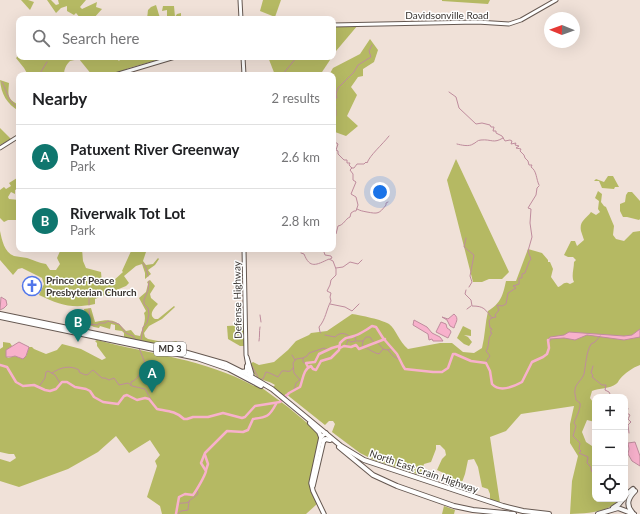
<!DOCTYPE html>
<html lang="en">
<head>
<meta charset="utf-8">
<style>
  :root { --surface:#fff; --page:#f6f6f6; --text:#202124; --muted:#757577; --line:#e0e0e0; --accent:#0f766e }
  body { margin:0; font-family:Lato,sans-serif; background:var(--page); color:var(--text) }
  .controls { position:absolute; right:12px; bottom:12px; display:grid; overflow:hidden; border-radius:8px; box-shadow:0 4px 16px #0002 }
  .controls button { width:36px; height:36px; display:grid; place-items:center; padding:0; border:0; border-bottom:1px solid var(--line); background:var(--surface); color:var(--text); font:20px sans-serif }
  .compass { position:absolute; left:544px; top:12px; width:36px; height:36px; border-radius:50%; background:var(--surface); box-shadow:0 4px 16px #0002; rotate:271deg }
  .you { position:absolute; left:380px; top:192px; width:14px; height:14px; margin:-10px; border:3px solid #fff; border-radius:50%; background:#1a73e8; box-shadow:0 0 0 6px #1a73e833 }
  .badge { display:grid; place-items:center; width:26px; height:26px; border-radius:50%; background:var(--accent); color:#fff; font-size:13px; font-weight:700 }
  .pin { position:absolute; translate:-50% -33px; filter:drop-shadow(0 1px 2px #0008) }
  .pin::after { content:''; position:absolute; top:21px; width:14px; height:12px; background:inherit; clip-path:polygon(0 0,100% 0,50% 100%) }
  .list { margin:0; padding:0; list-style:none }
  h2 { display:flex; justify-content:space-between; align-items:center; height:52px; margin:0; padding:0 16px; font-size:17px }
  h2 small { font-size:13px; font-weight:400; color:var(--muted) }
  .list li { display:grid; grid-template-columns:26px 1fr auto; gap:12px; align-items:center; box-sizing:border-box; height:64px; padding:0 16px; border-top:1px solid var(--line) }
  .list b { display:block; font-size:15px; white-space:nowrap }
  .list p { margin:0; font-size:13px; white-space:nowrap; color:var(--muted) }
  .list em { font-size:13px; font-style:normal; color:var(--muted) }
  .icon { flex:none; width:22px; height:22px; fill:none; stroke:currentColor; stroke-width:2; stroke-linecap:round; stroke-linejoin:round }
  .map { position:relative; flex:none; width:640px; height:514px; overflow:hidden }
  .search { position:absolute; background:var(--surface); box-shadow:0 4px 16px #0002; left:16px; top:16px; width:320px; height:44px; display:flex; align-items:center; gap:10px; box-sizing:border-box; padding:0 14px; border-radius:8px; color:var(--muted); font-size:15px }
  .panel { position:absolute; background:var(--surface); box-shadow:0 4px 16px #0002; left:16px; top:72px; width:320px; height:180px; border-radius:8px }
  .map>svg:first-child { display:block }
  .green { fill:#b5b963 }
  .water { fill:#f8b1cc; stroke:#bf8c9d }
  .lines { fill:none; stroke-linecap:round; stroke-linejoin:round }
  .stream { stroke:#bf8c9d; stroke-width:1 }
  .river { stroke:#f8b1cc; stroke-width:2.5 }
  .secondary-casing { stroke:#655851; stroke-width:5 }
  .primary-casing { stroke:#655851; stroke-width:5.5 }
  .trunk-casing { stroke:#655851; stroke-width:6 }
  .secondary { stroke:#fff; stroke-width:3 }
  .primary { stroke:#fff; stroke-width:3.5 }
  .trunk { stroke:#fff; stroke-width:4 }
  .labels { text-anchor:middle; stroke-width:3; stroke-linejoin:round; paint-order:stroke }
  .shield { fill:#fff; stroke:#74716e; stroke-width:1 }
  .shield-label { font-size:9px; font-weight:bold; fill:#393430 }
  .street-label { font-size:10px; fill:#393430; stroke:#fff }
  .poi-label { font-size:10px; font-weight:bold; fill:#393430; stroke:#fff; text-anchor:start }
</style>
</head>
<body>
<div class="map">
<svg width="640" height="514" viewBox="0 0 640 514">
  <rect width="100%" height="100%" fill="#f0e1d8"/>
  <g class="green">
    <polygon points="21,0 28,0 34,2 30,10"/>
    <polygon points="47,0 51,0 56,5 59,4 58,0 86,0 80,7 82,9 97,2 96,7 102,9 93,19 81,19 76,13 74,15 67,11 67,6 61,8 56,13"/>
    <polygon points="263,0 281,0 275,17 260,11"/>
    <polygon points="442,0 490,0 488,4 442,1"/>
    <polygon points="156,5 160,18 147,19 148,10 151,7"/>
    <polygon points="163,6 174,6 175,17 177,14 181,13 181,18 167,18 167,10 162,11"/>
    <polygon points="358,25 336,51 333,55 333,27"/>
    <polygon points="370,39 378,50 374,62 363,69 363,76 358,77 351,87 357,95 347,116 358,126 346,136 335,132 333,133 333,75 329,75 333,68 360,54"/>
    <path d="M19,55V57H115L119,61L122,57L164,58L129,68L112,75H92L79,59L70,61C66,65 64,69 64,75H28L24,68L16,58Z"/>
    <polygon points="268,57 332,57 320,75 275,75"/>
    <path d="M0,80L9,83C8,95 7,99 19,105V111C7,104 1,94 0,80Z"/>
    <polygon points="0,128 11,139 0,145"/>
    <polygon points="456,159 509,272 502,279 489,279 482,282 473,282 447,180"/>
    <polygon points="19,174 19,188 15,190 15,194 11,192 8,197 9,199 19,200 19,220 8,220 4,222 0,218 0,190 4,187 6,189 11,186 9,183 17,178"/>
    <polygon points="608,176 613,176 619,187 615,187 614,189 602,188 599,181 594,181 596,179 604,182"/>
    <path d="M598,191L602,194L601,202L604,206L606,207L614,226L613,235L616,239L624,241L633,232L640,231V365C632,368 625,373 620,379C618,381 618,383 616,384C610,389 599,388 592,391L590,398L595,405V422L587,420L582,432L586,442L595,448V499H620C608,513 587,513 570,514L572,481L578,456L570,443V424L574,406L521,414L506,431L490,437L500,503L490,500V494L488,489L482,487L478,467L474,459L468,460L465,474L461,485L449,482L448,475L437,470L442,459L446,455L445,450L440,445H436V449L431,462L424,464L420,475L374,460L360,453L332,432L335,424L333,421H329L325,425L286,394L284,396L273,387L275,385C261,376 257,385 250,364L253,362L259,365L274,362L288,350L296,341L309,335L311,333L327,331L352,314C360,315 383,320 389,324C396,329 399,342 408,349L440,343H452L463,352L474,353L482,348C485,336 485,324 488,311C501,303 503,295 506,281H516L528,249L542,253L548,260V262H550L553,269L551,277L558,287C562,286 564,280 570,284L574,282C571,276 574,269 574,262L576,260L573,257H568L564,255L571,241H575L577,246L584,240C583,237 582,234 581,231C579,221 586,219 591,212L596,215L600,212L598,209L599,201L595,198Z"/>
    <polygon points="628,192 632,192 640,201 640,219 639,220 627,217 623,217 620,211 620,204 625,202 626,195"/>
    <path d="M0,231C2,240 4,252 14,256C18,257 23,257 27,258C34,260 39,263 46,264L50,270H56L60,264L57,258L61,249H82L83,261L86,268L101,272L102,283L112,282L123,272L122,271L132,249H147L143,261L146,265L153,264L158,258L159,259L155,265L148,270L151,274L145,279V273L142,264L136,266L124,276L129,283L126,286L95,299V304C72,309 60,305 39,295L44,284L42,278L22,268L18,269L13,275L0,260Z"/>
    <path d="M150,280L155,286L150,294L151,298L158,304C154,308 148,315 155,319H158L174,306L175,307L162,319L149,326L144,333L145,337L148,339L168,343L176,341L179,343L184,344L183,348L166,346L128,338L124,337V333L122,331L115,330V325L111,324L110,329L100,326L99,328L94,327L79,320V317H83L85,316L84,309L91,308L95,322C111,319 115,319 126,331L131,330L135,335L140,336C142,329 147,320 144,313L146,311L139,298L146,292L148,284L147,282Z"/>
    <polygon points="244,325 244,346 240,346 228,339 227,326"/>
    <polygon points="463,326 471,330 471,336 464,335 468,337 472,342 469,346 464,344 457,338"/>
    <path d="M97,340C149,354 205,359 254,386L258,385L288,407L318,432L320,436L310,479L311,492L317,504L306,514H162L160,506L147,497L157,466L155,461L160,455L150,440L129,453L116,436L98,452L68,469L19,487L0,481V459L10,462L16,458L14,454H9L0,452V349L3,347V342L10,343L12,346L6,351V356L8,358L15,356L23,359L26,356L29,347H32L34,349L46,354L57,350L62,344L81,349L102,360L106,358L97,346V343L95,341Z"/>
    <polygon points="444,506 455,510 454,514 442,514"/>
  </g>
  <g class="water">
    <polygon points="1,297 6,300 7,305 4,308 0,310"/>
    <path d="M454,314C460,319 455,323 454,328L450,326L447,320L442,317L448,319Z"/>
    <polygon points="414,320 427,327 432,333 440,337 443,341 433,341 432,339 429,340 428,334 413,325"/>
    <polygon points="441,322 446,324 447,328 450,330 451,332 448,338 436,332"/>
    <polygon points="640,329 640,337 624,340 587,335 575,340 564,338 550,339 550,341 547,341 550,337 564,335 569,332 624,336 632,335"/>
    <polygon points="19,342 29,347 26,356 23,359 15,356 11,357 6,357 6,350"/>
    <polygon points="635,442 640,456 640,466 632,461 628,454 629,449 628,443"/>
  </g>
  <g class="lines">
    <g class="stream">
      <polyline points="39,75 47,62"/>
      <polyline points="282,75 297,57"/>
      <path d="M2,82C8,92 7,102 19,108"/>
      <path d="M449,92L456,97L459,108L476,124L482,123L490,125L491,127H494L493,131H496V133L502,136L505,141L510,140L512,141L511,144L516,143L515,145L519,146L516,148L521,149L520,151L524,155L525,158L528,161L529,165H532L531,167C537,171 536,179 539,185"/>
      <polyline points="333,117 336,116 336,110 334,106 336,106 335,102 336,101 335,98 337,98 336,94 338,88 354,72 358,65 371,57 369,51 372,45"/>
      <polyline points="333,118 334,119 333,124"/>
      <path d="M457,144C461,145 469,147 473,144C476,143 477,140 481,140C492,139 493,144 503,138"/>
      <path d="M351,168H354L357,164H364L366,162L367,163C370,155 382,145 389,136"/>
      <path d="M357,209C361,211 362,211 367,212C378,214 379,214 386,205V203L388,202"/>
      <path d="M333,234H336L338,226C344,225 345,219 350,217L351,213L354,211H356L358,205L356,197L351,194L356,182L353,180V174L350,170L352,168L349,165L350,163H347V160H344L338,154V151L336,150L338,144L335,142L334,137"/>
      <polyline points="466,238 464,247 474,255 470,276 472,282 469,287"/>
      <polyline points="299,249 299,250"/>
      <polyline points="323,249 325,255 331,256 332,258 330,259"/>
      <path d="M301,253L304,254C310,269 316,265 329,259L333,261L336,269V275L331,280L330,285L327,291L331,293L330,297L331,301C326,310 326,319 319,327L320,332L321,333"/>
      <polyline points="143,263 146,268 148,276"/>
      <polyline points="336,268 343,267 350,262 358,264 362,260"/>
      <path d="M466,290L465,294L471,300L472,306C484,306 485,309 492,318"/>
      <polyline points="89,298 89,305"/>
      <polyline points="330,304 345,307 352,311 359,304"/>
      <polyline points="89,309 90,319 88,322 89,324 97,325 100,323 105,323 108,321 119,324 126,333 133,336 135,339"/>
      <polyline points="467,309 471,306"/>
      <polyline points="260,315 261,322"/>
      <path d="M325,335L335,337C339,333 344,332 349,336"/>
      <polyline points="141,341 143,327 147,323 149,314 148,308 144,304 144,300 148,290 149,281"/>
      <path d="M259,341C260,336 259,332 260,327"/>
      <polyline points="357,341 363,341"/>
      <path d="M377,342C383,347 381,352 392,349"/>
      <polyline points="346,346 348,340 351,342 356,341 355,336"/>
      <path d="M364,347C369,349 374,353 379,354L383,349"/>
      <polyline points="362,348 363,341 366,337 370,337 374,343"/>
      <polyline points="388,350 393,356 400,360"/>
      <polyline points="292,355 295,360"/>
      <path d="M485,363L490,356L486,351C490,346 487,338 492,333L490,332L492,329L490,328L489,321L491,318L496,317L495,315L499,310L497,305L502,306L506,304L508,293L516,288L513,286L519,284V278H522V274L525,273L529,262L531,259L528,251L532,237L530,223L531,209L528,208L536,195L537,188L539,186"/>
      <polyline points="306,364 303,362 303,358 307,356 309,353 324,348 328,350"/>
      <polyline points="252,366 258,377"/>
      <polyline points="593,366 591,373 593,375 592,377 602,385 606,385 605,390 609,392 611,396 614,395 616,395 616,397"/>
      <path d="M52,373C61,367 70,365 79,370V372C89,377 86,375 93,370L102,378H105L109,380L114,378L119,385L128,383L132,386L145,389L152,401"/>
      <path d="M261,379H263L266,372C268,372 276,376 278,377L282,371C287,370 289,374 293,368"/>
      <path d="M131,385V382C140,379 141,369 145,363L139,348"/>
      <polyline points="38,388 45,378 46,372 48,371 55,375 60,383"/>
      <polyline points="294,390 296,383 300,380 294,373 293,363 296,359 303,358"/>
      <polyline points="620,397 620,395 624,397"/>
      <polyline points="625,401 626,402 625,403"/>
      <polyline points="625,407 628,408 627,413 630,415 628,419 631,422 628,425 629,433"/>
      <path d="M595,472H592L590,466L587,463L588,457L579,453L581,451L579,449L580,443L573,436L576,426L574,423C576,417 581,409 580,403L576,400C576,397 574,393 575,390C575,384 582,380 584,374C586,364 586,353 591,344L595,342L600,336"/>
      <polyline points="610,499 612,500"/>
      <path d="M178,504C182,502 185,504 189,502"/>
      <polyline points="178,514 181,511 188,510 189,501 198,494 197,490"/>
    </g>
    <g class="river">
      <polyline points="340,348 344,346 351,347 356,345 359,349 385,339"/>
      <path d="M0,365L7,367L16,382L23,386L34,385L45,390L50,391L56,389L62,382H67L75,387L86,389L90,391L94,397L103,402L118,404L124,396L127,395L137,400L145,398L149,399L157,409C167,411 176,411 184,419H187L193,417H208L223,413L242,418L245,417L255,406L280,402L289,393L300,387C303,380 303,369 311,366L313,369L316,370L321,361L331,358L339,350L340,343C348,335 346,339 354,336C358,335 368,329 372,326L376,327L383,338L397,354L403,366L405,369L433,372H442L448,368L453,354H455L471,361L486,363L490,371L492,384C500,393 513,387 522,382L532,362L543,357L547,354L549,348L548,340"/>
      <polyline points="308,367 306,363 315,362 319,354 332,348 339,346"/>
      <polyline points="205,455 208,464 206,470"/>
      <path d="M176,514L179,497L185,494L193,495C196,491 205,476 206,471L201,463L205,453L227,431L243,432L248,430L253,419C267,417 269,417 276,404"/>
    </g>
    <g class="secondary-casing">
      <g id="secondary">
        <polyline points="240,0 241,19"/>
        <polyline points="333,25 477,22 509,24 521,20 556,0"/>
        <polyline points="243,57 244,75"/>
        <polyline points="115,75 175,57"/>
        <polyline points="0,148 19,136"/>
        <polyline points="244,249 246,355 250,377"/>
        <polyline points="247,357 252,374 251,376"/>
      </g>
    </g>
    <g class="primary-casing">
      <g id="primary">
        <polyline points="313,486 324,439"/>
        <polyline points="324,514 313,491 311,483 321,437 326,433"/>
      </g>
    </g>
    <g class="trunk-casing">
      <g id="trunk">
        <polyline points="0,314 184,352 226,364 250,376 272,389 341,446 364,460 503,506 523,511 549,514"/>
        <polyline points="0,317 197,358 229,369 261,386"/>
        <polyline points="242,372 247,371 247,366"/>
        <polyline points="310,423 319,432 321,437"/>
        <polyline points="323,441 326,439 330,440"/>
        <polyline points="339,447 373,475 397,486 454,506 473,510 514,514"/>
        <polyline points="625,496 633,489"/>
        <polyline points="613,508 619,504 623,499"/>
        <path d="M632,512C625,504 629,497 635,491"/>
        <polyline points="598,514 618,508 634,514"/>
      </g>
    </g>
    <use href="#secondary" class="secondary"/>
    <use href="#primary" class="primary"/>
    <use href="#trunk" class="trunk"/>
  </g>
  <defs>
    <g id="church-ring" transform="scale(1)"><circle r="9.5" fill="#fff" stroke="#5176ea" stroke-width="1.5"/><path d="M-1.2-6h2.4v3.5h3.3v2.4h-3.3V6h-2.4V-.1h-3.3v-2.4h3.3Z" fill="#5176ea"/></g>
  </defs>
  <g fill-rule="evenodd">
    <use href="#church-ring" x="32" y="286"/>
  </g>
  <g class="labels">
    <rect class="shield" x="154" y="342" width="32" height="14" rx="3"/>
    <g class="shield-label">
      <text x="170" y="352">MD 3</text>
    </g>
    <g class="street-label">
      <text x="447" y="19">Davidsonville Road</text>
      <text transform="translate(237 300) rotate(-91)" y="4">Defense Highway</text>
      <text transform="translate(424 471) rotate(19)" y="4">North East Crain Highway</text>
    </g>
    <g class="poi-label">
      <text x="46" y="284">Prince of Peace<tspan x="46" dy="12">Presbyterian Church</tspan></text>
    </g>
  </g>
</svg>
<div class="controls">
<button>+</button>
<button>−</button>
<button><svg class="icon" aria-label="locate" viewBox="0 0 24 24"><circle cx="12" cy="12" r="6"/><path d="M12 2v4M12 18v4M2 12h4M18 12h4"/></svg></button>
</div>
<svg class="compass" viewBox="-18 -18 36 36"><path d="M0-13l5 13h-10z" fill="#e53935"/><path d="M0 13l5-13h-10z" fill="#757577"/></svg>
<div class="you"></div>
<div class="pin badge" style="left:152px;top:393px">A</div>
<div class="pin badge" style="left:78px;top:342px">B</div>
<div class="search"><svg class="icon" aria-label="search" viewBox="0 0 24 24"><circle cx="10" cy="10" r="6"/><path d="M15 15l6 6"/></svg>Search here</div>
<section class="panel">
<h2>Nearby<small>2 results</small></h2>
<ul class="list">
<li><span class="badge">A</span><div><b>Patuxent River Greenway</b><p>Park</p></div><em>2.6 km</em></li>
<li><span class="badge">B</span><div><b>Riverwalk Tot Lot</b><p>Park</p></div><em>2.8 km</em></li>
</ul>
</section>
</div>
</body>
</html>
